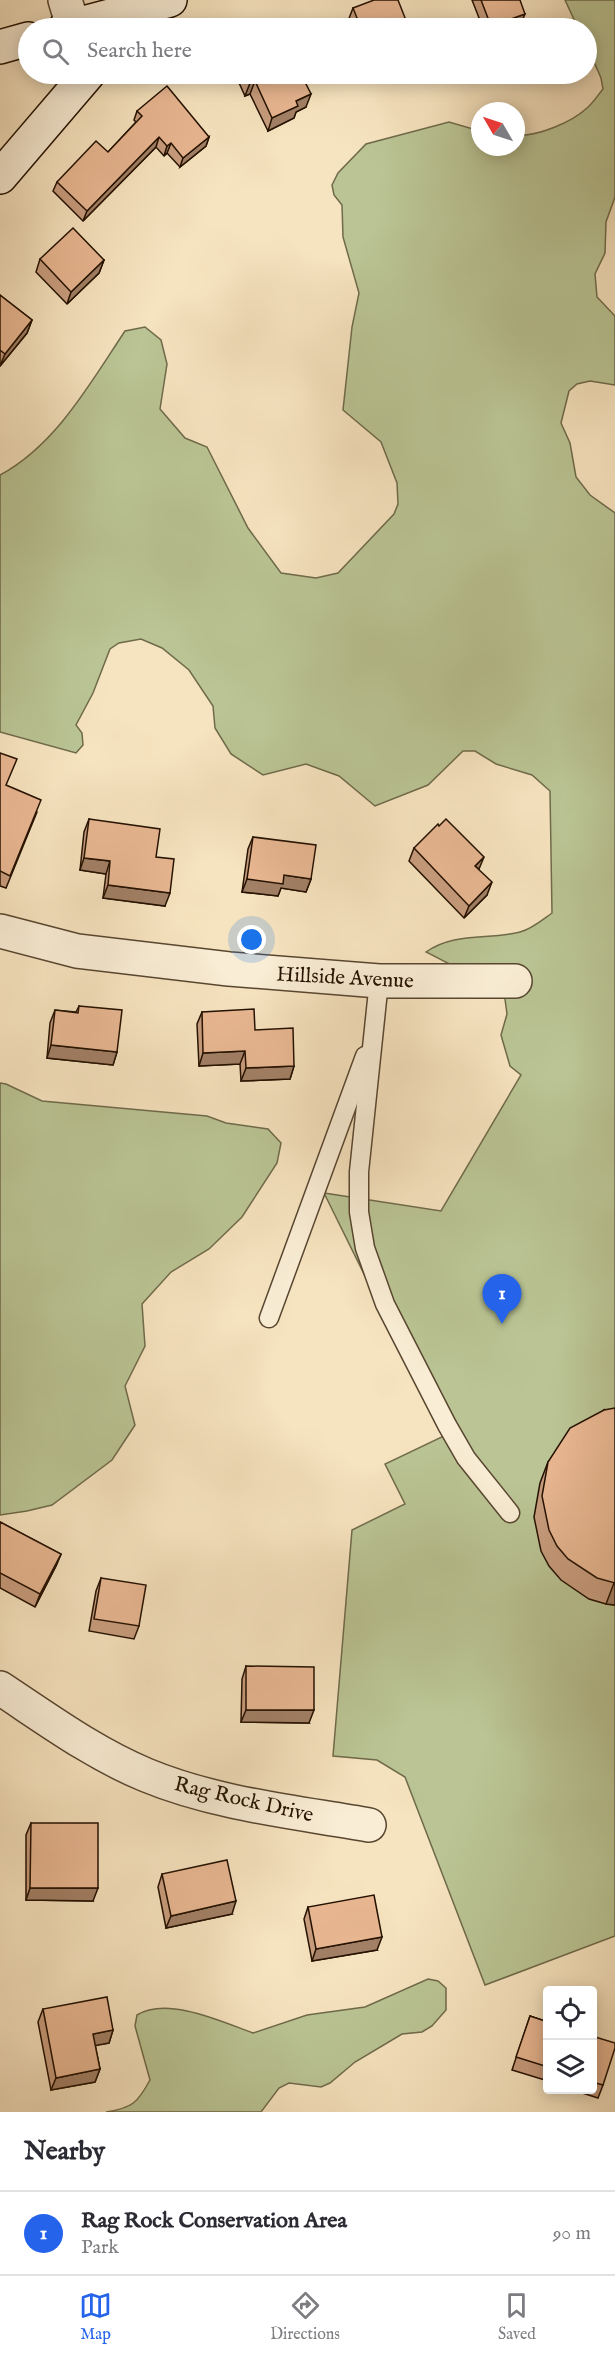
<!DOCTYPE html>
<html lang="en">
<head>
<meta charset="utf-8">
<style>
  :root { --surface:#fff; --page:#f7f7f7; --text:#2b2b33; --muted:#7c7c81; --line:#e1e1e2; --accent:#2563eb }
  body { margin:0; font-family:"IM FELL English",serif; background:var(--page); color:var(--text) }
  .controls { position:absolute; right:18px; bottom:18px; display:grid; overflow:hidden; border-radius:6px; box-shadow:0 3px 15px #0003 }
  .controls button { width:54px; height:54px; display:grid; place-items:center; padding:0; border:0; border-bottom:2px solid var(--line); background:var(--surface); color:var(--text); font:30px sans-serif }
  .compass { position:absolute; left:471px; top:102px; width:54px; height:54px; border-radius:50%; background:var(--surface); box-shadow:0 3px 15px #0003; rotate:309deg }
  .you { position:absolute; left:252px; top:940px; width:21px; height:21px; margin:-15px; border:4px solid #fff; border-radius:50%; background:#1a73e8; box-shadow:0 0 0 9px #1a73e833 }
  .badge { display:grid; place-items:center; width:39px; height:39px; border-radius:50%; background:var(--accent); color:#fff; font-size:20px; font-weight:700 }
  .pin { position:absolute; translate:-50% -50px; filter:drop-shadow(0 2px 3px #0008) }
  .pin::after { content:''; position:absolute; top:32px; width:21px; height:18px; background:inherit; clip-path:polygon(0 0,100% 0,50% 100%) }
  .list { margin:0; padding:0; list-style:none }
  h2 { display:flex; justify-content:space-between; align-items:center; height:78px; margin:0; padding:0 24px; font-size:26px }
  h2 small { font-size:20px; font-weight:400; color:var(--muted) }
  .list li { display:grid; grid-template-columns:39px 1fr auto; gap:18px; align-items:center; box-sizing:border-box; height:84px; padding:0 24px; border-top:2px solid var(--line) }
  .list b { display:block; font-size:22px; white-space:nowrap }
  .list p { margin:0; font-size:20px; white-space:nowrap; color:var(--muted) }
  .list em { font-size:20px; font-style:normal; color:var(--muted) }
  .icon { flex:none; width:33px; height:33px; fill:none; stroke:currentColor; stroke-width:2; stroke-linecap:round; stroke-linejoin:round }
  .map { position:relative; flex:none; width:615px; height:2112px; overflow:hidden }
  .search { position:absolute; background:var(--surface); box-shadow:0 3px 15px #0003; left:18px; right:18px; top:18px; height:66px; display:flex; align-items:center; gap:15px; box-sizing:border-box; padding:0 21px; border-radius:33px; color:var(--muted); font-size:22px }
  .sheet { height:162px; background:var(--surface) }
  nav { display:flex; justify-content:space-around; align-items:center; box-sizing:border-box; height:84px; border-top:2px solid var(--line); background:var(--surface); font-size:16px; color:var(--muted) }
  nav a { display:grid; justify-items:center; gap:3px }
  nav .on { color:var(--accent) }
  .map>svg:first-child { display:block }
  .green { fill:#bac494; stroke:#6f6a4a; stroke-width:1.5 }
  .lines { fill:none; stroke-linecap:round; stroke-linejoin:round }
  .lane-casing { stroke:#584630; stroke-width:21 }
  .street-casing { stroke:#584630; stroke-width:36 }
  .secondary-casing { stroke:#241100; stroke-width:36 }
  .lane { stroke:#f9edd5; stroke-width:18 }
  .street { stroke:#f9edd5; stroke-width:33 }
  .secondary { stroke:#f9edd5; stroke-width:33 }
  .wall { fill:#c89d7e; stroke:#241100; stroke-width:1.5 }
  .shaded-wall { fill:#a28066; stroke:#241100; stroke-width:1.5 }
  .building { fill:#e8b792; stroke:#241100; stroke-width:1.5 }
  .labels { text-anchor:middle; stroke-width:4.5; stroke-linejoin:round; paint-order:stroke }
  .street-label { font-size:21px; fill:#241100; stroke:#f9edd5 }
</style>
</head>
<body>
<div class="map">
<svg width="615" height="2112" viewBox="0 0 615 2112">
  <rect width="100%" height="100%" fill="#f6e3bf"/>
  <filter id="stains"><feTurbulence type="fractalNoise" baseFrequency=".00333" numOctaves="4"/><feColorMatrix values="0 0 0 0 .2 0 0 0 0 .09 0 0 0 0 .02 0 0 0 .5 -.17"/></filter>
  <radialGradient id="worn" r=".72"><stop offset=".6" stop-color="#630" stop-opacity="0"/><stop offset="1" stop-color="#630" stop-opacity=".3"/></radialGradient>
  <g class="green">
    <path d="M565,0H615V197L606,222L605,253L595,274L597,297L615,316V385L590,381L577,384L569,391L561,423L570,443L576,477L590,495L615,513V1936L485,1985L405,1777L377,1760L333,1756L352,1530L405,1504L385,1464L444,1436L324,1193L441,1211L521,1075L510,1066L501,1035L507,1014L504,992L426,952C454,932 488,940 520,932C532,929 542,920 552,913L550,791L532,775L496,764L475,751H463L428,785L375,806L339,776L306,764L263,775L231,754L215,728L213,706L189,670L162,648L141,639L119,643L110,649L93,693L76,725L82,733L83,745L76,753L0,732V475C56,445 91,382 125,331L145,327L161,340L167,364L160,409L185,438L207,447L248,528L281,573L316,578L338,573L394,514L398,504L397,483L381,442L343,410L352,327L359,293L343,237L342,205L334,195L332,185L338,173L366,144L449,122L480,131V147H516V135C537,137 572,122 587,108C593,103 598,95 603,89L601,78L587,46L586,28H578Z"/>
    <polygon points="0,1083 6,1084 42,1101 207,1116 226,1123 268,1129 281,1143 277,1163 242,1217 209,1249 171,1272 142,1304 145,1346 125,1386 135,1425 112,1460 52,1505 27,1511 0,1515"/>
    <path d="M428,1979L438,1981L446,1988V2010L432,2026L422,2032L402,2034L355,2062L330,2083L321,2087L289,2083L279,2088L261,2112H106C133,2108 138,2102 150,2080L135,2026L137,2015C167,1996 223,2022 253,2033L307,2015L365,2007Z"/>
  </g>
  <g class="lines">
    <g class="lane-casing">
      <g id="lane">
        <polyline points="379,981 359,1172 359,1212 365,1248 385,1304 447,1425 466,1458 510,1513"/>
        <polyline points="269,1318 365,1056"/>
      </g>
    </g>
    <g class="street-casing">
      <g id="street">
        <polyline points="65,0 73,26"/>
        <polyline points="0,931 77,951 229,969 379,981 515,981"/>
        <path d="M0,1688C47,1719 93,1753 146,1775C216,1804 295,1812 369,1825"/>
      </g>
    </g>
    <g class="secondary-casing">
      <g id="secondary">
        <polyline points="65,28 170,0"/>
        <polyline points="0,47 28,39"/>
        <polyline points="0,177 88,74"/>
      </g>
    </g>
    <use href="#lane" class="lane"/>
    <use href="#street" class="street"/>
    <use href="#secondary" class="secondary"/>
  </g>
  <g class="wall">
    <polygon points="472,0 520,0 520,26 514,28 483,28"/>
    <polygon points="353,8 409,28 351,28 348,21"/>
    <polygon points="235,74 301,74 306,107 296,112 294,118 268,131 250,94 245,96"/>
    <polygon points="137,111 209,137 206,146 180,167 167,153 164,156 156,147 83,221 53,191 57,182 108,152 136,122 134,120"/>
    <polygon points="40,259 104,260 99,273 67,304 36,272"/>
    <polygon points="0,295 32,320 27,333 0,366"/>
    <polygon points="0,753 6,785 37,812 6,888 0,886"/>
    <polygon points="89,819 156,857 165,906 103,898 106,874 80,870 84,832"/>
    <polygon points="253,837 311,879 306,892 281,888 278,896 242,892 248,849"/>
    <polygon points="414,848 479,870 487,895 464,918 409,861"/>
    <polygon points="79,1006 117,1052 113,1065 47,1058 50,1023 55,1010 76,1012"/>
    <polygon points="202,1012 255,1030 294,1066 290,1079 241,1081 240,1064 199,1066 197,1024"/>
    <polygon points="604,1410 615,1605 606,1604 589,1599 561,1580 549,1566 541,1551 534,1517 540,1483 548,1462"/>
    <polygon points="0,1522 61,1554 56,1566 35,1607 0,1588"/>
    <polygon points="101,1578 139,1626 134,1639 89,1631 96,1591"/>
    <polygon points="246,1666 309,1723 241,1722 242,1679"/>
    <polygon points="31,1823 93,1901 26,1900 26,1835"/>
    <polygon points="162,1874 232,1914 166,1928 158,1887"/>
    <polygon points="308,1907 377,1950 312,1961 304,1919"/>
    <polygon points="43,2009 113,2030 109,2043 95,2045 100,2069 95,2082 51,2090 38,2022"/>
    <polygon points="530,2016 548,2022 548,2081 512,2070"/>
    <polygon points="592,2036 603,2085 598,2098 573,2090 592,2090"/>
  </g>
  <g class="shaded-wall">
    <polygon points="525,14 520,26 514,28 490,28 491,26"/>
    <polygon points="255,81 250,94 245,96 250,83"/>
    <polygon points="311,94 306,107 296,112 294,118 268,131 272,118 296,101"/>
    <polygon points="159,137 156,147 83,221 87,211"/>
    <polygon points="209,137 206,146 180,167 183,158"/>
    <polygon points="171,143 167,153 164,156 167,146"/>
    <polygon points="104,260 99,273 67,304 71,292"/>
    <polygon points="32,320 27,333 0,366 5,354"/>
    <polygon points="484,857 479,869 475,866"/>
    <polygon points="84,858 110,861 106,874 80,870"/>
    <polygon points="284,875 311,879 306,892 281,888 278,896 242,892 247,879"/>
    <polygon points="492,882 487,895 464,918 469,906"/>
    <polygon points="108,885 170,893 165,906 103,898"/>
    <polygon points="51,1045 117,1052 113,1065 47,1058"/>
    <polygon points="245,1051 240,1064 199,1066 203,1053"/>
    <polygon points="294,1066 290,1079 241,1081 246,1068"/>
    <polygon points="61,1554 56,1566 35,1607 40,1594"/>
    <polygon points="614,1583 615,1583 615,1605 606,1604"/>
    <polygon points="246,1710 314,1710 309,1723 241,1722"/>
    <polygon points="30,1888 98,1888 93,1901 26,1900"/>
    <polygon points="236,1901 232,1914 166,1928 171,1916"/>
    <polygon points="382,1937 377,1950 312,1961 316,1949"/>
    <polygon points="113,2030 109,2043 88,2047 93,2034"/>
    <polygon points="100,2069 95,2082 51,2090 56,2078"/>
  </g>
  <g class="building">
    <polygon points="374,0 398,0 409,28 361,28 353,8"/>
    <polygon points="481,0 520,0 525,14 491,26"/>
    <polygon points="264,23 266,28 253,28"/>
    <polygon points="245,74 301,74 311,94 296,101 298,106 272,118 255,81 250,83"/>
    <polygon points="167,86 209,137 183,158 171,143 167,146 159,137 87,211 57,182 96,141 108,152 142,116 137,111"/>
    <polygon points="73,228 104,260 71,292 40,259"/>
    <polygon points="0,295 32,320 5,354 0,350"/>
    <polygon points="0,753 17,759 6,785 41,800 10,876 0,871"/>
    <polygon points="89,819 160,829 156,857 174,859 170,893 108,885 110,861 84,858"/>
    <polygon points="446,819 484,857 475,866 492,882 469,906 414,848 438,824 439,826"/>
    <polygon points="253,837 316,845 311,879 284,875 283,884 247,879"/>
    <polygon points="79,1006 122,1010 117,1052 51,1045 55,1010 78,1013"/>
    <polygon points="254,1009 255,1030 293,1028 294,1066 246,1068 245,1051 203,1053 202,1012"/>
    <polygon points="615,1408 615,1583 597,1578 568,1559 557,1546 549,1530 542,1496 548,1462 570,1428 604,1410"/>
    <polygon points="0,1522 61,1554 40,1594 0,1573"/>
    <polygon points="101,1578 146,1585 139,1626 94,1619"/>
    <polygon points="246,1666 314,1667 314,1710 246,1710"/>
    <polygon points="31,1823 98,1823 98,1888 30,1888"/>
    <polygon points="227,1860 236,1901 171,1916 162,1874"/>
    <polygon points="374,1895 382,1937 316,1949 308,1907"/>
    <polygon points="107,1997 113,2030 93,2034 100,2069 56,2078 43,2009"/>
    <polygon points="530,2016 548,2022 548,2067 516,2057"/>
    <polygon points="592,2036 615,2043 615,2048 603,2085 592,2082"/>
  </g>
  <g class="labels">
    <g class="street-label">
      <text transform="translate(345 977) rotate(3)" y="7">Hillside Avenue</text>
      <text transform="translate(244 1799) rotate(13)" y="7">Rag Rock Drive</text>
    </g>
  </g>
  <rect width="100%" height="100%" filter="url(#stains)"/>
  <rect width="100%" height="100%" fill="url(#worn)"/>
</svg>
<div class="controls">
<button><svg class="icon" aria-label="locate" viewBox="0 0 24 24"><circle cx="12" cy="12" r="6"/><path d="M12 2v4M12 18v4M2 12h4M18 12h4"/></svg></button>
<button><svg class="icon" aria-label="layers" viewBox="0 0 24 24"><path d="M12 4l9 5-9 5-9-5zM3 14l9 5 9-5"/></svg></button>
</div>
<svg class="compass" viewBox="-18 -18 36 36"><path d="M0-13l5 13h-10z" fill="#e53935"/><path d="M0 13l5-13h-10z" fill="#7c7c81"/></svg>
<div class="you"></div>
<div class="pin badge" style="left:502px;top:1324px">1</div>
<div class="search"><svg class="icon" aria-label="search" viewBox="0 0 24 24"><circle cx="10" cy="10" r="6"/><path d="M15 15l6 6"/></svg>Search here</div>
</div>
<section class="sheet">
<h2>Nearby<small></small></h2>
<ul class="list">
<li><span class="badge">1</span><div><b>Rag Rock Conservation Area</b><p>Park</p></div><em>90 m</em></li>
</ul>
</section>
<nav>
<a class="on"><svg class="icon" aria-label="map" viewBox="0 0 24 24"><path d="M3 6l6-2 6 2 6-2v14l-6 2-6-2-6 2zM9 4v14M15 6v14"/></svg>Map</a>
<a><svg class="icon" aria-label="directions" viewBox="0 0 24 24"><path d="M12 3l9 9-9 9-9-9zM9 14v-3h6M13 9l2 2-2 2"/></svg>Directions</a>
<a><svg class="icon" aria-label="saved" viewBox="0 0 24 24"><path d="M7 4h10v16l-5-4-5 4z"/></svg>Saved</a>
</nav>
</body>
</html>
